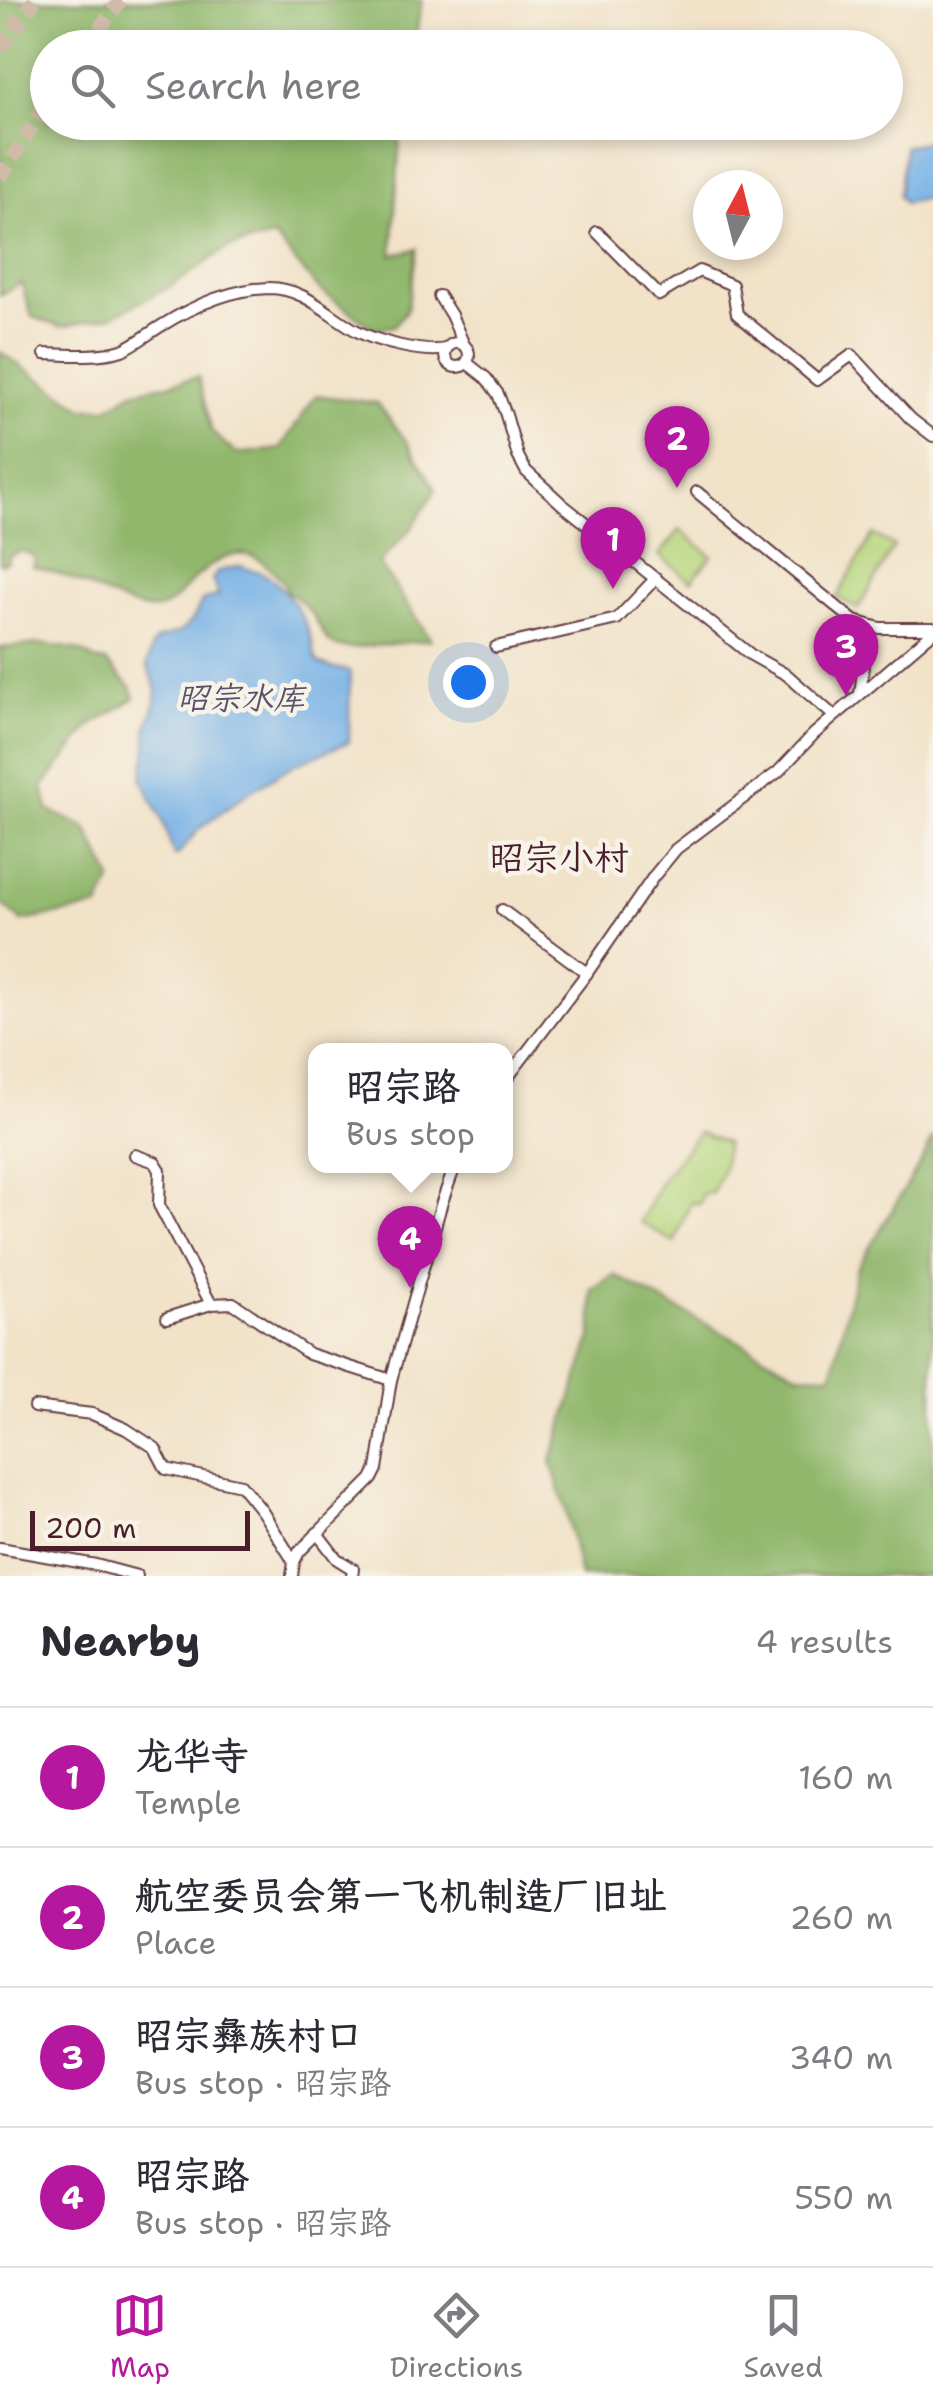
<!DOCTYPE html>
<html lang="en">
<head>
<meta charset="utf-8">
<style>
  :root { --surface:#fff; --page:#f2f2f3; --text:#2b2b33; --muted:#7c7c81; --line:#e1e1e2; --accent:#b5179e }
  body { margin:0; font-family:"Shantell Sans","LXGW WenKai TC",sans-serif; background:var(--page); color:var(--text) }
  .compass { position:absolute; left:693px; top:170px; width:90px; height:90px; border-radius:50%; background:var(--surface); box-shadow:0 5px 15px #0003; rotate:7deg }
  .scale { position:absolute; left:30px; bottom:25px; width:220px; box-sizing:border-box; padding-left:10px; border:5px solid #4a1f2b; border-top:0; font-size:28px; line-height:35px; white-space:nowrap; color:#4a1f2b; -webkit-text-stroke:8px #f7f3e8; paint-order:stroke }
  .you { position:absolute; left:468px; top:682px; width:35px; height:35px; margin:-25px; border:8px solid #fff; border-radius:50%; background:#1a73e8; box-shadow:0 0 0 15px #1a73e833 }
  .badge { display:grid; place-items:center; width:65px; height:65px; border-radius:50%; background:var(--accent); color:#fff; font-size:32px; font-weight:700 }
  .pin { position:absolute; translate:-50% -82px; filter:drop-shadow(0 2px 5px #0008) }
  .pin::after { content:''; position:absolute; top:52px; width:35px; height:30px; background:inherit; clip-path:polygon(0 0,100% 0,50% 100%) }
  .popup { position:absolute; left:308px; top:1043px; width:205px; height:130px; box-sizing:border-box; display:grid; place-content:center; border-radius:20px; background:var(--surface); filter:drop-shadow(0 2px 8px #0005); font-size:32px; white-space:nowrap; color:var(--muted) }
  .popup b { font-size:38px; color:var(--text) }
  .popup::after { content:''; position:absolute; left:50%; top:100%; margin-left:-20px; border:20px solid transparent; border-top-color:var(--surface) }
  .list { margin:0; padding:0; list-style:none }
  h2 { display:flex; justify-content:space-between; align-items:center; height:130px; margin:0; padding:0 40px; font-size:42px }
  h2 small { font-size:32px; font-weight:400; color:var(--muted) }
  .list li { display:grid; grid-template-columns:65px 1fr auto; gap:30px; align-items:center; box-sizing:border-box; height:140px; padding:0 40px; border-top:2px solid var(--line) }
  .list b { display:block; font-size:38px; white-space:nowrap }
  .list p { margin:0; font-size:32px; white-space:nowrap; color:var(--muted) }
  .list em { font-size:32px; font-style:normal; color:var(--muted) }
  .icon { flex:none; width:55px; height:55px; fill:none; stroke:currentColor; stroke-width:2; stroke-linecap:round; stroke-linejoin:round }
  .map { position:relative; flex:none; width:933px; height:1576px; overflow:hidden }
  .search { position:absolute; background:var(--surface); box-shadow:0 5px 15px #0003; left:30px; right:30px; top:30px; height:110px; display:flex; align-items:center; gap:25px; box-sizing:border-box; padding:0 35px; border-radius:55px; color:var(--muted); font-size:38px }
  .sheet { height:690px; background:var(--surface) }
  nav { display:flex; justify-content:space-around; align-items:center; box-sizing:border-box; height:140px; border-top:2px solid var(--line); background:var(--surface); font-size:28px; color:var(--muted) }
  nav a { display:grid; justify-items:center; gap:5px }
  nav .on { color:var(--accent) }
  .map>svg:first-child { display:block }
  .green { fill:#b6d67d; stroke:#807a54; stroke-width:2.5 }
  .forest { fill:#90b76c; stroke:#6d6b4c; stroke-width:2.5 }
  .water { fill:#75b0e6; stroke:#606888; stroke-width:2.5 }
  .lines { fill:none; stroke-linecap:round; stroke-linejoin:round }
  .highway-tunnel { stroke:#d0bba9; stroke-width:15; stroke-dasharray:15 8; stroke-linecap:butt }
  .minor-casing { stroke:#633c43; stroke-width:14 }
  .minor { stroke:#fff; stroke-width:10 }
  .labels { text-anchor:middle; stroke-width:9; stroke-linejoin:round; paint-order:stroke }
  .water-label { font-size:32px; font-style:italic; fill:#59526c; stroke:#f7f3e8 }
  .quarter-label { font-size:35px; fill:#4a1f2b; stroke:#f7f3e8 }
</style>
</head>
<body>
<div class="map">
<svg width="933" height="1576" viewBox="0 0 933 1576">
  <rect width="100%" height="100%" fill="#f7f3e8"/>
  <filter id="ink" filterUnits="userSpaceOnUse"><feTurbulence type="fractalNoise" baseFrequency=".01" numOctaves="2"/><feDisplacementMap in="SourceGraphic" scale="20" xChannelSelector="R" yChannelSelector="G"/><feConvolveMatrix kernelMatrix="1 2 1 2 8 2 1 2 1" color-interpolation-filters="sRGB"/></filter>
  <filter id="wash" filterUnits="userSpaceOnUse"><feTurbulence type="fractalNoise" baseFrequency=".0048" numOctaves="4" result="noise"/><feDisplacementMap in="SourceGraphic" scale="40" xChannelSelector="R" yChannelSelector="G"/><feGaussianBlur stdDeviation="2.25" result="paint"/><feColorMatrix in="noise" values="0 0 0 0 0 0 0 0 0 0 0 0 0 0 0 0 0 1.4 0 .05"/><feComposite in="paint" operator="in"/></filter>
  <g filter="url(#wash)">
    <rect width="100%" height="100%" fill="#f1e2c8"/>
    <g class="green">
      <polygon points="680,530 712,556 691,581 659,555"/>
      <polygon points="873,534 894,546 858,609 837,597"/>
      <polygon points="699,1132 726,1143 723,1169 712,1194 703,1193 699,1204 691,1202 674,1243 640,1222 662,1179"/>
    </g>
    <g class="forest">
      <polygon points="0,0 422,0 414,47 48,48 48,122 401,123 392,255 417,249 407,309 394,326 374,329 319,289 274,237 229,247 170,287 112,316 61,327 32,317 21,283 0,295"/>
      <path d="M0,352L83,408H108L133,392L198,377L212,432L236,454L280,449L316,395L377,403L407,442L436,489L412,528L379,563L431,640L351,648L336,646L328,641L314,617L295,595L288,594C286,581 275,573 265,564C238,540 208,565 187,586C179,595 169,608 157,609C133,612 92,587 70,578C58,573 45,570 33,566L35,560L32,555L21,551L9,556L7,562L0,564Z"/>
      <polygon points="40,644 74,649 85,653 94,660 106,662 131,687 135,698 90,726 43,787 48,810 86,828 112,879 99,907 22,921 0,902 0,648"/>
      <polygon points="933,1136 933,1576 580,1576 566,1510 551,1462 592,1335 592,1289 614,1275 799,1374 832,1375 856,1270 924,1157"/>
    </g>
    <g class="water">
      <polygon points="933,140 933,197 904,203 899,196 905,146"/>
      <path d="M241,566C248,570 257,570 264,574C285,585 305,616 311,639C314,646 313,656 318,662C325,668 341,669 350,671L349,742L295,764L246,794L198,830L177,856L174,855L163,822L142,779L147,747V728L156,701L157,690L147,665L153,644L158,639L180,632L192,621L202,601L219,595L212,580L218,571Z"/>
    </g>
  </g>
  <g filter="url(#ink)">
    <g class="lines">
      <g class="highway-tunnel">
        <polyline points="0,48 35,0"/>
        <polyline points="85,48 121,0"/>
        <polyline points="0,178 48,101"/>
      </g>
      <g class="minor-casing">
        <g id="minor">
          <polyline points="597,232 659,295 699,271 732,285 737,314 817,380 852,355 911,419 933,436"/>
          <polyline points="439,296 451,315 464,345"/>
          <circle cx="457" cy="355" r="12"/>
          <path d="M45,354C68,355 101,357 122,350C135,345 149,333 161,326C193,306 231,289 269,288C305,288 328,315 357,331C378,342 424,354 446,349"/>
          <polyline points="467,363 486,378 498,394 506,415 518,456 526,471 563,505 751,655 787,675 834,716"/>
          <polyline points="697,492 854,621"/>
          <polyline points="496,647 617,619 656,578"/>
          <path d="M860,694C864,667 866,645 854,621L880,628H933"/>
          <polyline points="502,910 587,973"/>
          <polyline points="505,1081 587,973 654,876 676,849 778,772 814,734 933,632"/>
          <polyline points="135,1155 155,1162 160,1170 159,1205 211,1304 233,1303 309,1354 391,1380"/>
          <polyline points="167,1318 211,1304"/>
          <polyline points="34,1407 92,1414 126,1429 155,1448 166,1469 241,1485 262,1511 294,1562"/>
          <polyline points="317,1533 337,1559 353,1569 352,1576"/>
          <polyline points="0,1548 96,1565 137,1576"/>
          <polyline points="292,1576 294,1562 299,1552 372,1479 377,1469 391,1380 442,1202 455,1166"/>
        </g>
      </g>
      <use href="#minor" class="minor"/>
    </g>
  </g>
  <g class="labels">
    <g class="water-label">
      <text x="241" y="709">昭宗水库</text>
    </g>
    <g class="quarter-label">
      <text x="559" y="870">昭宗小村</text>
    </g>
  </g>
</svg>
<svg class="compass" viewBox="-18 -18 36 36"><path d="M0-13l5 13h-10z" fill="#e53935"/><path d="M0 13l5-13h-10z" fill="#7c7c81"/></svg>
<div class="scale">200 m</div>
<div class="you"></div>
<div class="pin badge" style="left:613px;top:589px">1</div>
<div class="pin badge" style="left:677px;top:488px">2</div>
<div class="pin badge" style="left:846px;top:696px">3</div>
<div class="pin badge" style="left:410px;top:1288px">4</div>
<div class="popup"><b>昭宗路</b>Bus stop</div>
<div class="search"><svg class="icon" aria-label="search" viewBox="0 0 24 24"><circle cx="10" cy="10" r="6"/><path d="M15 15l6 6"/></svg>Search here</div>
</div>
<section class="sheet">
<h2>Nearby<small>4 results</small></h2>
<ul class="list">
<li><span class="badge">1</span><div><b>龙华寺</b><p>Temple</p></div><em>160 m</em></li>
<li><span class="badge">2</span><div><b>航空委员会第一飞机制造厂旧址</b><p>Place</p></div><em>260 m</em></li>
<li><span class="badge">3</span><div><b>昭宗彝族村口</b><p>Bus stop · 昭宗路</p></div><em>340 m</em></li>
<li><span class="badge">4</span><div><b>昭宗路</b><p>Bus stop · 昭宗路</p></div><em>550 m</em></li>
</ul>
</section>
<nav>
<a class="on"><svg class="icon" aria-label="map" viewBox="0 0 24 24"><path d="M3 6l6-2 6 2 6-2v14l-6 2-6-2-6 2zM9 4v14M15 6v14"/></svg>Map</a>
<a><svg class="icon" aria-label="directions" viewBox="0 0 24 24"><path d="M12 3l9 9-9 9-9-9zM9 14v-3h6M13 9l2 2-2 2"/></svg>Directions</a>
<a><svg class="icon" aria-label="saved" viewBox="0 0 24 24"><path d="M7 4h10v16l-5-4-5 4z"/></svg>Saved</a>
</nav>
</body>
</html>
